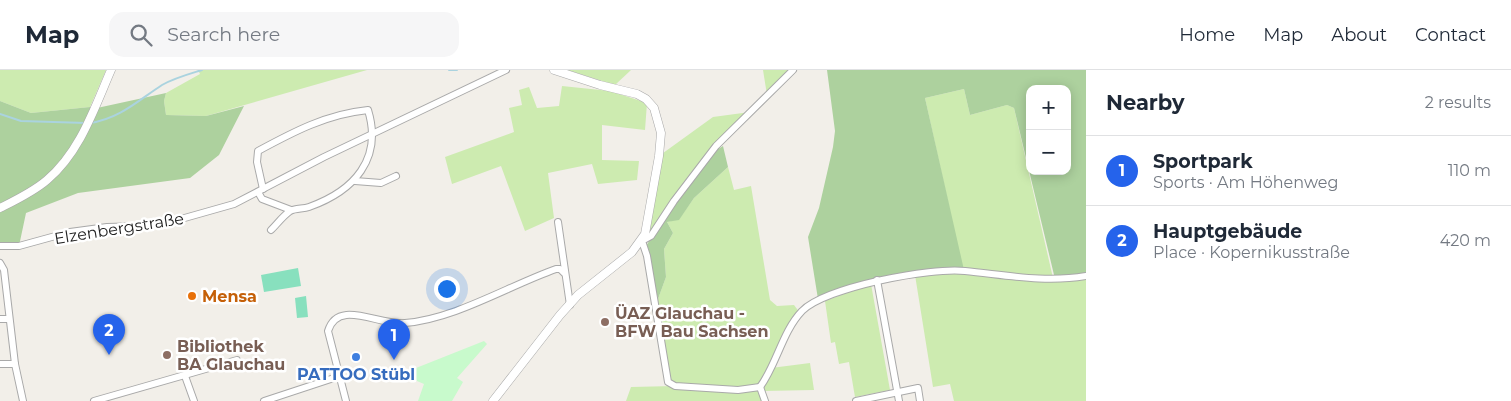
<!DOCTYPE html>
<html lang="en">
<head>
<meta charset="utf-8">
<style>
  :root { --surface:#fff; --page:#f6f6f7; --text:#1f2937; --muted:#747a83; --line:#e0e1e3; --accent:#2563eb }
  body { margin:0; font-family:Montserrat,sans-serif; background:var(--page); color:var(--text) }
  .controls { position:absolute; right:15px; top:15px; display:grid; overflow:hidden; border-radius:10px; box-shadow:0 2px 12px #0003 }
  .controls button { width:45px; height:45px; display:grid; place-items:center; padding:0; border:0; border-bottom:1px solid var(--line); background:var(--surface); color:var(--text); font:25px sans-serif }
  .you { position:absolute; left:446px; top:218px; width:18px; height:18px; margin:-12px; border:4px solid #fff; border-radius:50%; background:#1a73e8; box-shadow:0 0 0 8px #1a73e833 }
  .badge { display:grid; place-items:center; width:32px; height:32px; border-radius:50%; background:var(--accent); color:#fff; font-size:16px; font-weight:700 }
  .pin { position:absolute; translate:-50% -41px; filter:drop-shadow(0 1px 2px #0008) }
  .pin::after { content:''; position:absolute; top:26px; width:18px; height:15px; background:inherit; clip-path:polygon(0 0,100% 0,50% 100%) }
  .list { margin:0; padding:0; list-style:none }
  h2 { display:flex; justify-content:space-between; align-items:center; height:65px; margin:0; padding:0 20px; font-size:21px }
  h2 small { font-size:16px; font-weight:400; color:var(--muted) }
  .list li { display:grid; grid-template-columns:32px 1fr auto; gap:15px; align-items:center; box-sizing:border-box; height:70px; padding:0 20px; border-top:1px solid var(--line) }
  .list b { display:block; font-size:19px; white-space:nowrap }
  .list p { margin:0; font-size:16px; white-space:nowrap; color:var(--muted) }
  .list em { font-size:16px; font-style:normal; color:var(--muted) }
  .icon { flex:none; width:28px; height:28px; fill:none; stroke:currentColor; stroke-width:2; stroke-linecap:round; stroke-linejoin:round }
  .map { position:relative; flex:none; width:1086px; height:331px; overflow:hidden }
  header { display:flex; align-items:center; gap:30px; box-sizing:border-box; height:70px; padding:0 25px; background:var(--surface); border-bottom:1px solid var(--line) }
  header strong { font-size:24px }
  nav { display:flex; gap:28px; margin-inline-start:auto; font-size:18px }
  .search { width:350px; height:45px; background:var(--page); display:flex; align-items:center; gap:12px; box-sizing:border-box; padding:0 18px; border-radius:15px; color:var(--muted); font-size:19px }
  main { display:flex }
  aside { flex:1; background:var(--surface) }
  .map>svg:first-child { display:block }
  .grass { fill:#cdebb0 }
  .forest { fill:#add19e; fill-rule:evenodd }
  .park { fill:#c8facc }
  .pitch { fill:#88e0be }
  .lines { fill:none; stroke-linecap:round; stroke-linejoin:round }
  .stream { stroke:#aad3df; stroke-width:2 }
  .minor-casing { stroke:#a9a9a9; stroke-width:8 }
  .tertiary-casing { stroke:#a9a9a9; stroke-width:9 }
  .minor { stroke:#fff; stroke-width:6 }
  .tertiary { stroke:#fff; stroke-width:8 }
  .food-dot { fill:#e8710a; stroke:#fff; stroke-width:2 }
  .education-dot { fill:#8d6e63; stroke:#fff; stroke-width:2 }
  .shop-dot { fill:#3f7fe0; stroke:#fff; stroke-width:2 }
  .labels { text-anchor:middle; stroke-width:5; stroke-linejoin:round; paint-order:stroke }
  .street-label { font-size:16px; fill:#222; stroke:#fff }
  .food-label { font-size:16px; font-weight:bold; fill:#c56008; stroke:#fff; text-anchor:start }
  .education-label { font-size:16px; font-weight:bold; fill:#785e54; stroke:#fff; text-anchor:start }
  .shop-label { font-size:16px; font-weight:bold; fill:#366cbe; stroke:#fff }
</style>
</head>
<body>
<header>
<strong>Map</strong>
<div class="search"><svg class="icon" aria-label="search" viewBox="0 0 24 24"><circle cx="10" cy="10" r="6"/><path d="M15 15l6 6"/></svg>Search here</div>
<nav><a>Home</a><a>Map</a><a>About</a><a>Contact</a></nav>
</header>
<main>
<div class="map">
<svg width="1086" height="331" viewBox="0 0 1086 331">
  <rect width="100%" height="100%" fill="#f2efe9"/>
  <g class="grass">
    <polygon points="0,0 106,0 90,37 31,43 0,31"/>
    <polygon points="198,0 367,0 206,46 166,45 164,31 166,23 200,4"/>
    <polygon points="567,0 631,0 615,15"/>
    <polygon points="763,0 793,0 767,25"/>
    <polygon points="562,16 610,21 647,33 645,60 602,55 602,90 639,91 637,110 598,114 592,94 548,103 554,148 525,161 501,96 452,114 445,87 514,62 509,38 522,35 519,20 529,17 537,38 559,36"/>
    <polygon points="964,19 970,45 1007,35 1014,38 1053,208 1086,206 1086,331 954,331 950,314 933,317 915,205 963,200 925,28"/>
    <polygon points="750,42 723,71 651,166 645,163 659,86 713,47"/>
    <polygon points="728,97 734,120 751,116 770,230 777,236 794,235 800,243 771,298 810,293 814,320 763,321 765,331 626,331 631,317 674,316 668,312 655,237 666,207 664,179 673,163 667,152 679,149 694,128"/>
    <polygon points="871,214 890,320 855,327 849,292 839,294 835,272 831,273 825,231"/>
  </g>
  <g class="forest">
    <path d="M827,0H1086V206L1055,209L1014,38L1007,35L970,45L964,19L925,28L964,200L877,210L818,229L808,167L819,138L833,77L835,61ZM1030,19H1067V101H1030Z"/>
    <polygon points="166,23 164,31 166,45 206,46 244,36 219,85 190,108 78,123 26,143 19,176 0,176 0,31 31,43 90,37 97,38"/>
    <polygon points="723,76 728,97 694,128 679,150 667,152 673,163 664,179 666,207 658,229 646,176 675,132 715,81"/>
  </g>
  <polygon class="park" points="484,271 487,274 457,308 463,312 452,331 418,331 424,314 417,311 413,305 416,298"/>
  <g class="pitch">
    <polygon points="298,198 301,216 264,222 261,205"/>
    <polygon points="306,226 308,247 297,248 295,228"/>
  </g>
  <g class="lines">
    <g class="stream">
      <polyline points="449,0 457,0"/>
      <polyline points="0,44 21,51 86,53"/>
      <path d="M90,53C119,49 139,30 162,15C174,8 189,4 202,0"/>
    </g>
    <g class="minor-casing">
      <g id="minor">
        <polyline points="355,111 381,113 396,106"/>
        <path d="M263,119L257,92L258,81C293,62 327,44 368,40C383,89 354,121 309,137C303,139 295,138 290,141C283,146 277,154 271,160"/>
        <polyline points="258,122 262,129 291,140"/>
        <polyline points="558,152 570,235"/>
        <polyline points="0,176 19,176 70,162 107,157 143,156 181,149 234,134 324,87 506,0"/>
        <polyline points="0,193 4,200 15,294 23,331"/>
        <polyline points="877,210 899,331"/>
        <polyline points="0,249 9,249"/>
        <polyline points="0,294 15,294"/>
        <polyline points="185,306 194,331"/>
        <polyline points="760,317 738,320 675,316 668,312 647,186 642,171 651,166 674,131 716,76 793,0"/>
        <path d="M760,317C777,294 782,262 802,241C826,217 931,197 965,201C1006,205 1045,213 1086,206"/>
        <polyline points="760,317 765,331"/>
        <polyline points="94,331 237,290"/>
        <polyline points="264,331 340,306"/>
        <path d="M346,331L328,261C338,228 379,256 405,253C455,249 508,216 556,199H560L564,203"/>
        <polyline points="856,331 918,318 920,331"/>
      </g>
    </g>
    <g class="tertiary-casing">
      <g id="tertiary">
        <path d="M0,138C16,130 33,122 47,110C80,82 94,39 111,0"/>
        <polyline points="493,331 560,245 578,225 632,182 645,164 659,86 661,63 654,38 646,29 637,24 600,15 554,0"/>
      </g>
    </g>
    <use href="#minor" class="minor"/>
    <use href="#tertiary" class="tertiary"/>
  </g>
  <circle class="food-dot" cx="192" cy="226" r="5"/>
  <g class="education-dot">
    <circle cx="605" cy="252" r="5"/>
    <circle cx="167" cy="285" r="5"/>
  </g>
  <circle class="shop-dot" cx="356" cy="287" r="5"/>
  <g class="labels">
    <g class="street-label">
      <text transform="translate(119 158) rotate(-9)" y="6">Elzenbergstraße</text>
    </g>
    <g class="food-label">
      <text x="202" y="232">Mensa</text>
    </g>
    <g class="education-label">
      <text x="615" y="249">ÜAZ Glauchau -<tspan x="615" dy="18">BFW Bau Sachsen</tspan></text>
      <text x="177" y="282">Bibliothek<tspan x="177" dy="18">BA Glauchau</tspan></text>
    </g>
    <g class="shop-label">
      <text x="356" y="310">PATTOO Stübl</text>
    </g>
  </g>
</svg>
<div class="controls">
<button>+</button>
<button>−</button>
</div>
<div class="you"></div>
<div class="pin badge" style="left:394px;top:290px">1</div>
<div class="pin badge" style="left:109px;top:285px">2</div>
</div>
<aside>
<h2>Nearby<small>2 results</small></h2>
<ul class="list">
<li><span class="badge">1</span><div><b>Sportpark</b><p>Sports · Am Höhenweg</p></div><em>110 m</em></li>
<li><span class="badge">2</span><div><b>Hauptgebäude</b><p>Place · Kopernikusstraße</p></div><em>420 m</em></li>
</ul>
</aside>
</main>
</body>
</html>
